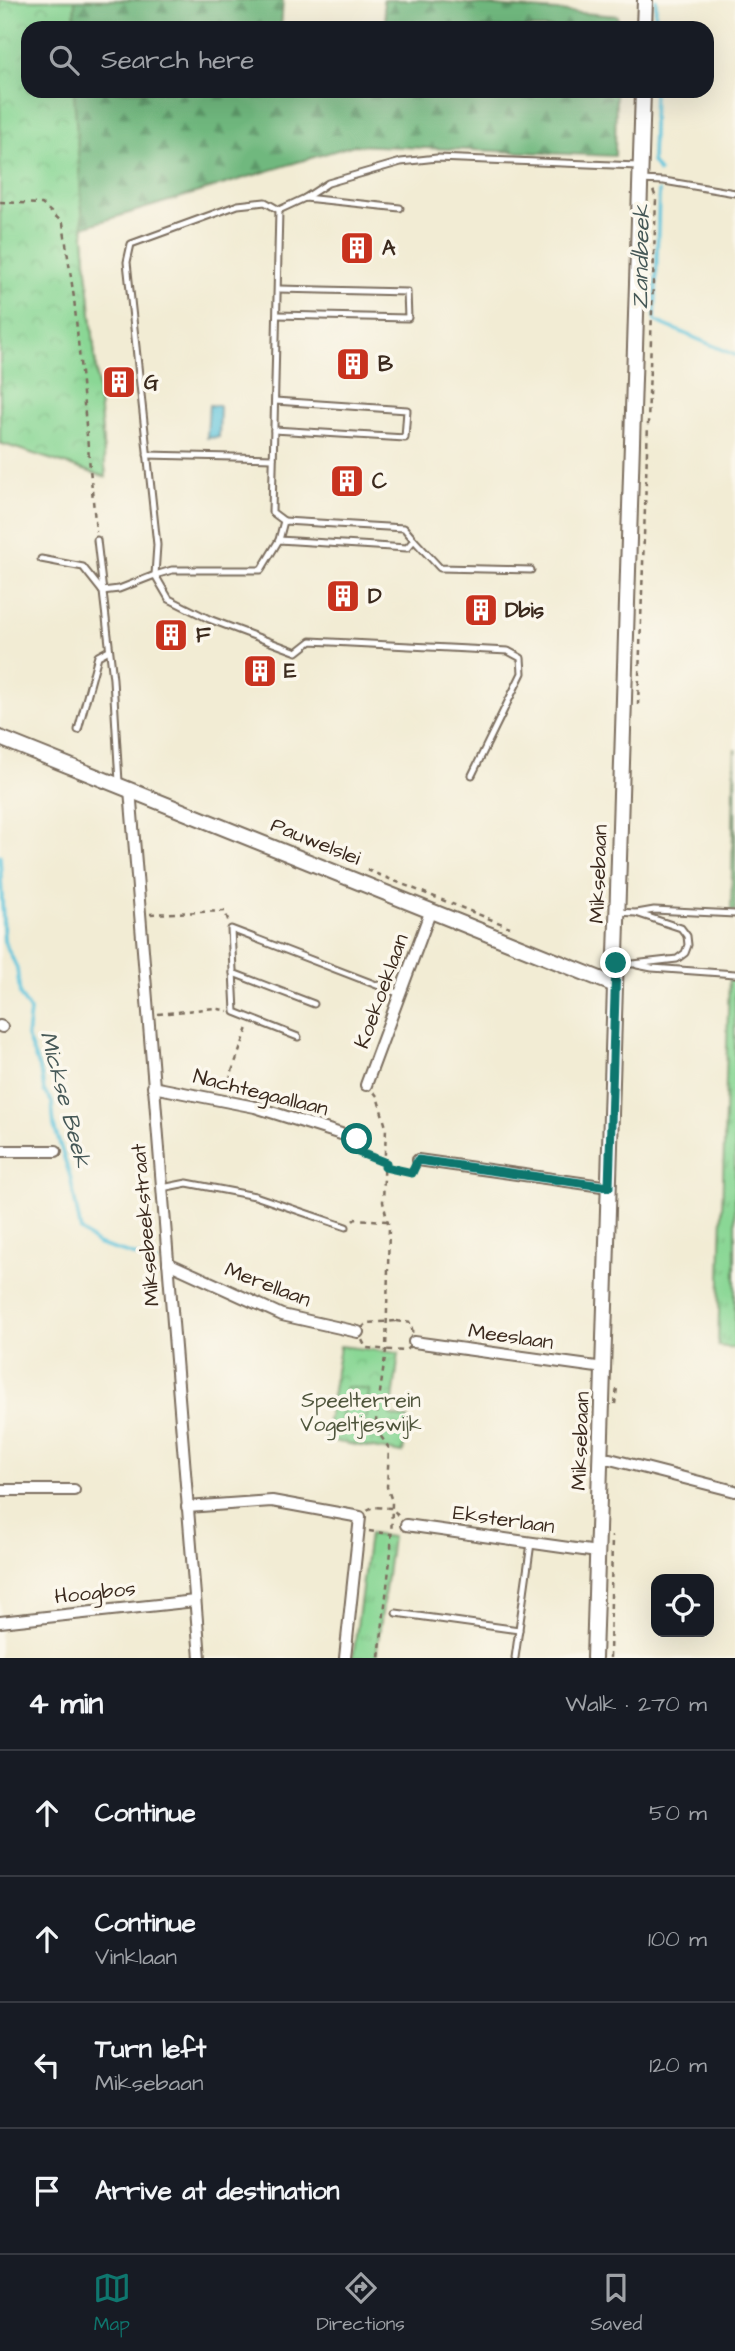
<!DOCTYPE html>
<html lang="en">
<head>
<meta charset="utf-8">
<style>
  :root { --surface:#171b24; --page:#20242c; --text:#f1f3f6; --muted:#9ea1a6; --line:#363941; --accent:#0f766e }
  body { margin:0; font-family:"Architects Daughter",sans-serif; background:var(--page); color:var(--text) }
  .controls { position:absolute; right:21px; bottom:21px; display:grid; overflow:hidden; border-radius:14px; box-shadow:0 7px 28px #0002 }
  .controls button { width:63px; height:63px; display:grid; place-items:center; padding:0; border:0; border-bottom:2px solid var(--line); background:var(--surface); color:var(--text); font:35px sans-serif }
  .stop { position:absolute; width:21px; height:21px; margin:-16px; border:5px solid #0f766e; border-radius:50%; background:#fff }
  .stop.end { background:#0f766e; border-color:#fff; box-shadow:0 2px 7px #0008 }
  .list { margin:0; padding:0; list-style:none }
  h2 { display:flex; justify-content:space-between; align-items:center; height:91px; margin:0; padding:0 28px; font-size:30px }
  h2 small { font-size:23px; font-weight:400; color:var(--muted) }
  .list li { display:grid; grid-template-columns:46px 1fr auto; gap:21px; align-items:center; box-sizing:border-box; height:126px; padding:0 28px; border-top:2px solid var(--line) }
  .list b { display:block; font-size:26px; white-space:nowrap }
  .list p { margin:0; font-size:23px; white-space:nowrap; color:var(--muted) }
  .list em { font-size:23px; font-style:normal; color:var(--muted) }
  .icon { flex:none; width:38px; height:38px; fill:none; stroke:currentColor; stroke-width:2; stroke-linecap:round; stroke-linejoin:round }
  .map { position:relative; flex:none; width:735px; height:1658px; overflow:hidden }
  .search { position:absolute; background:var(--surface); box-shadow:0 7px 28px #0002; left:21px; right:21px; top:21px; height:77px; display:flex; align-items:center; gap:18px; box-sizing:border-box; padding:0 24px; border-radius:21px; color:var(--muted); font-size:26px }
  .sheet { height:595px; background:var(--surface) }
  nav { display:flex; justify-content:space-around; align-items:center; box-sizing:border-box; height:98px; border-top:2px solid var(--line); background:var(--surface); font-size:19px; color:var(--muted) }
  nav a { display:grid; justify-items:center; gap:4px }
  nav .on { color:var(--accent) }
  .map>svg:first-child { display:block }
  .grass { fill:url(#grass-tufts); stroke:#62805a; stroke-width:2 }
  .forest { fill:url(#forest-firs); stroke:#55714e; stroke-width:2 }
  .park { fill:url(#park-crowns); stroke:#62805a; stroke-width:2 }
  .garden { fill:#8ad795; stroke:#62805a; stroke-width:2 }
  .water { fill:#5fc4dc; stroke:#4d777d; stroke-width:2 }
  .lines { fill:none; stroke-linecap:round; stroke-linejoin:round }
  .stream { stroke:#5fc4dc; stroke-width:3.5 }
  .service-casing { stroke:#7b6e5e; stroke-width:9 }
  .minor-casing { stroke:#7b6e5e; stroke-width:14 }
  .tertiary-casing { stroke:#7b6e5e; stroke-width:18 }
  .path { stroke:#7b6e5e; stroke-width:2.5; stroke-dasharray:5 5; stroke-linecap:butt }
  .service { stroke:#fff; stroke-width:5 }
  .minor { stroke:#fff; stroke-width:10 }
  .tertiary { stroke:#fff; stroke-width:14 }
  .route { stroke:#0f766e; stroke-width:9 }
  .labels { text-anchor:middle; stroke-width:7; stroke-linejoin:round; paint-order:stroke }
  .poi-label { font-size:21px; font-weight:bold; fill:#3b2a1e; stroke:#fbf7ec; text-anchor:start }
  .street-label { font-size:21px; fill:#3b2a1e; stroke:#fbf7ec }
  .park-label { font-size:21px; fill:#4f553c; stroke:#fbf7ec }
  .water-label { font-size:23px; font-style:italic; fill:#465857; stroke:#fbf7ec }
</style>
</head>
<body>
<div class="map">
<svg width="735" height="1658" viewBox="0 0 735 1658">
  <defs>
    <pattern id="grass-tufts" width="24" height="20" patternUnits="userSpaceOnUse" patternTransform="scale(1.75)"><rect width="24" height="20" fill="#8ad795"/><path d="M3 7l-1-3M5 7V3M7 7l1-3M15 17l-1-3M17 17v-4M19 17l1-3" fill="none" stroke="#78b980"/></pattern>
    <pattern id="forest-firs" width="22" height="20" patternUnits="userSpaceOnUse" patternTransform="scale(1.75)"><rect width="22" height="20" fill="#6fb87e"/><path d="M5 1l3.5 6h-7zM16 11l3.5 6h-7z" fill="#5c9667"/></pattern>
    <pattern id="park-crowns" width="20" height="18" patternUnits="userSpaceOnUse" patternTransform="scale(1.75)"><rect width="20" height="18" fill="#8ad795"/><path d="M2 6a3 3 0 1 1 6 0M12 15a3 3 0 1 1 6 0" fill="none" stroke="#78b980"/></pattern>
  </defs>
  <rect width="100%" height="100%" fill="#fbf7ec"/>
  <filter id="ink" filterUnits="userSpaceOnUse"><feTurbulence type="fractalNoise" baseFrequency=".0143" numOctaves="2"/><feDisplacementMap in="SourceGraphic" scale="14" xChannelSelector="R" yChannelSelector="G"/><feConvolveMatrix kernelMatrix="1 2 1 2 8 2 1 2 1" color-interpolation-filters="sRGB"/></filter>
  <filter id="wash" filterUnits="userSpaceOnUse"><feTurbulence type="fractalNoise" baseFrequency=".00686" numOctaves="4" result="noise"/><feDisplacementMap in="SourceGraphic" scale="28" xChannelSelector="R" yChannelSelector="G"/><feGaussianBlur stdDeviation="1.57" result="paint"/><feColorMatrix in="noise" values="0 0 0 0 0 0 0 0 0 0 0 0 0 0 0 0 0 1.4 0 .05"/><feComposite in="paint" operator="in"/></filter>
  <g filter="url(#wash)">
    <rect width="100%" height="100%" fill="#f2ecd4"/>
    <g class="grass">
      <polygon points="735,749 735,911 731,911"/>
      <polygon points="729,978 735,978 735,1348 718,1346"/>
      <polygon points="369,1534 392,1537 376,1658 353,1658"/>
    </g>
    <g class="forest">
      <polygon points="0,0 283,0 281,28 28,28 28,91 616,91 615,156 354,145 83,227 106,477 0,443"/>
      <polygon points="383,0 422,0 618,16 618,28 387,28"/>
    </g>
    <g class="park">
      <polygon points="0,0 75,0 74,28 28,28 28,91 74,91 83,227 106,477 0,443"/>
      <polygon points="340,1346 399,1353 391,1416 408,1419 403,1453 325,1440"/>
    </g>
    <polygon class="garden" points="346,1387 369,1390 364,1431 341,1427"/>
    <polygon class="water" points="209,405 220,406 219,437 207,438"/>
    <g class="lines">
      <g class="stream">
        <polyline points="655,28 656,0"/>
        <polyline points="654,91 652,162 659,172"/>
        <polyline points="659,191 655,321 735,355"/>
        <polyline points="0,855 4,941 17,968 20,995 30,1011 27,1037 42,1076 44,1091 52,1102 54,1126 70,1176 81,1231 97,1244 156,1262"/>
      </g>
    </g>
  </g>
  <g filter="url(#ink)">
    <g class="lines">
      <g class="service-casing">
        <g id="service">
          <polyline points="640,180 664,181 735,193"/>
          <polyline points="305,198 328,183 401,162 437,158 638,166"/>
          <polyline points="279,210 305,198 400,208"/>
          <polyline points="277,315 408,318 407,292 278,289"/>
          <polyline points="274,430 405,438 407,410 275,401"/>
          <polyline points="147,455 273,458"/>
          <polyline points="284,521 272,512 279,210 265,202 238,205 131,244 127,262 157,545 155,575 172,570 261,570 279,540 407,548 414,540 440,568 531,570"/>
          <polyline points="97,540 113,679 119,782"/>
          <polyline points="279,540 284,521 404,528 414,540"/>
          <polyline points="41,559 83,567 102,591"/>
          <polyline points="102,591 119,589 155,575 169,599 209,619 297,652 311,641 508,651 521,658 522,673 472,775"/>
          <polyline points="78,730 98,656 109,650"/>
          <polyline points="637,913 654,910 735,914"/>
          <polyline points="617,963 633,964 677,959 685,953 688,945 687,936 681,928 636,913 617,912"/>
          <polyline points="637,965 652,968 735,974"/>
          <polyline points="233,973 314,1004"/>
          <polyline points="298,1037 235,1012 231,929 400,994"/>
          <polyline points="162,1188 187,1183 255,1196 346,1227"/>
          <polyline points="396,1613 519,1630"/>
          <polyline points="515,1658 531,1543"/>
        </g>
      </g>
      <g class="minor-casing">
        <g id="minor">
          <polyline points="130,789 200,1658"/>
          <polyline points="0,1026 2,1027"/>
          <polyline points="366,1085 431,910"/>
          <polyline points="153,1087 255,1107 357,1139"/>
          <polyline points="0,1151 56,1151"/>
          <polyline points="418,1160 609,1187"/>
          <polyline points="168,1263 282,1315 358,1332"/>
          <polyline points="414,1342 604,1368"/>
          <polyline points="601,1459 610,1459 735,1491"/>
          <polyline points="0,1490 74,1490"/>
          <polyline points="187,1507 272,1501 360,1517 345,1658"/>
          <polyline points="406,1525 597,1552"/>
          <polyline points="0,1622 195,1601"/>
        </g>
      </g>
      <g class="tertiary-casing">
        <g id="tertiary">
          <polyline points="644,28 645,0"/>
          <polyline points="0,738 615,985"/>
          <polyline points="594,1658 643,91"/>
        </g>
      </g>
      <g class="path">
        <polyline points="0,202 42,204 63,223 74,298 96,532"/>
        <polyline points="638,705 656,198 653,190"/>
        <polyline points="367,870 510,927"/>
        <polyline points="150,914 225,911 229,923"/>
        <polyline points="158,1014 214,1008 228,1011"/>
        <polyline points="225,1090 248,1028"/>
        <polyline points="374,1092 377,1096 386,1127 383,1202 389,1227 386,1350 375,1428 389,1448 387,1487 392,1501 391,1551 379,1658"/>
        <polyline points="358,1149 358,1152 385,1163"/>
        <polyline points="385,1167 412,1173 414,1169"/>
        <polyline points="353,1221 355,1219 387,1221"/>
        <polygon points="396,1321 411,1323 414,1342 405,1351 366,1348 358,1332 367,1323"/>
        <polyline points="615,1404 617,1387"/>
        <polyline points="367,1510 373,1507 392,1508 400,1518"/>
        <polyline points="369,1531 390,1534"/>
        <polyline points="610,1658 612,1536"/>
      </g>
      <use href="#service" class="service"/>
      <use href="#minor" class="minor"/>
      <use href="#tertiary" class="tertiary"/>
    </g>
  </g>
  <g class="lines" filter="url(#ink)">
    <polyline class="route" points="357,1139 358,1152 386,1163 385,1167 412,1173 418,1160 609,1187 616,963"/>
  </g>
  <defs>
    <g id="building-square" transform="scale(1.75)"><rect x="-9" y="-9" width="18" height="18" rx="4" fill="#c8321e" stroke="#fbf7ec"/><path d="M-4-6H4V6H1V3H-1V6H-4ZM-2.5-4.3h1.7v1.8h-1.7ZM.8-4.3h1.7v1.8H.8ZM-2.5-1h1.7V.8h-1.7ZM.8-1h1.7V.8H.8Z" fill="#fff"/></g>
  </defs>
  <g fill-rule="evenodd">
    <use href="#building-square" x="357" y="248"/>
    <use href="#building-square" x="353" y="364"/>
    <use href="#building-square" x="119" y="382"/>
    <use href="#building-square" x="347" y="481"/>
    <use href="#building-square" x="343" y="596"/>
    <use href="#building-square" x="481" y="610"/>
    <use href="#building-square" x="171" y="635"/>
    <use href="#building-square" x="260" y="671"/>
  </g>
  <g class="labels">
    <g class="poi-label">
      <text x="382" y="255">A</text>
      <text x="378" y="371">B</text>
      <text x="144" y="389">G</text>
      <text x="372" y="488">C</text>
      <text x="368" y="603">D</text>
      <text x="505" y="617">Dbis</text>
      <text x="196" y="642">F</text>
      <text x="284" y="678">E</text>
    </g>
    <g class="street-label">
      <text transform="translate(316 841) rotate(22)" y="7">Pauwelslei</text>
      <text transform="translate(598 874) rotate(-88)" y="7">Miksebaan</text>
      <text transform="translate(381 991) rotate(-70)" y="7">Koekoeklaan</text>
      <text transform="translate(261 1092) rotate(14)" y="7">Nachtegaallaan</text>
      <text transform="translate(145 1225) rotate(-95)" y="7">Miksebeekstraat</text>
      <text transform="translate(268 1284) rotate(21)" y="7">Merellaan</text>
      <text transform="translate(511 1336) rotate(8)" y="7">Meeslaan</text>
      <text transform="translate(580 1441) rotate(-88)" y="7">Miksebaan</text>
      <text transform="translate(504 1519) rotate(8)" y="7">Eksterlaan</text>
      <text transform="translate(95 1592) rotate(-6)" y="7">Hoogbos</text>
    </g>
    <g class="park-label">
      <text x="361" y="1407">Speelterrein<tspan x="361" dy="24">Vogeltjeswijk</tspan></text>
    </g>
    <g class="water-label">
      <text transform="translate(640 257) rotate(-89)" y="8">Zandbeek</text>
      <text transform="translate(66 1099) rotate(75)" y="8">Mickse Beek</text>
    </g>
  </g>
</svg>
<div class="controls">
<button><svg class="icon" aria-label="locate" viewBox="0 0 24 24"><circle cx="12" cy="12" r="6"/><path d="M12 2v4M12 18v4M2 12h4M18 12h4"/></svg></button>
</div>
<div class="stop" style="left:357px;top:1139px"></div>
<div class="stop end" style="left:616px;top:963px"></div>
<div class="search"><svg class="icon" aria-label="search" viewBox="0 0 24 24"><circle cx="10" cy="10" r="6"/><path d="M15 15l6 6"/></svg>Search here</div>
</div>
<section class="sheet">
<h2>4 min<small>Walk · 270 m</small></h2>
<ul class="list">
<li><svg class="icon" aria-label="ahead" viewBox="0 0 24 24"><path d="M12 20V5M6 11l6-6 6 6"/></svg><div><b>Continue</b></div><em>50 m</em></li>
<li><svg class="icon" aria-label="ahead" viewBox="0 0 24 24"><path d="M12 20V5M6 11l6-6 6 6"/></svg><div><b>Continue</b><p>Vinklaan</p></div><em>100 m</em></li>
<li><svg class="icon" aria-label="left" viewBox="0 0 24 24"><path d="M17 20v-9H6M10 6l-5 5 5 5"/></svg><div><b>Turn left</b><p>Miksebaan</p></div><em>120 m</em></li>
<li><svg class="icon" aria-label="arrive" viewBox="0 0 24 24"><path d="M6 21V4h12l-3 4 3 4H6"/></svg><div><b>Arrive at destination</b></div></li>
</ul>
</section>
<nav>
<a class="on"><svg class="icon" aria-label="map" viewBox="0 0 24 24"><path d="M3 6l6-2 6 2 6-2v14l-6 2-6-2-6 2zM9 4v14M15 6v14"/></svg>Map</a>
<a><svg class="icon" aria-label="directions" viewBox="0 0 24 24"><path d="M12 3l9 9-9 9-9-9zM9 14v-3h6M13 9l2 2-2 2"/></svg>Directions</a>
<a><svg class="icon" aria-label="saved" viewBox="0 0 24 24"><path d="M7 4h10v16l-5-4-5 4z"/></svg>Saved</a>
</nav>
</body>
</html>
